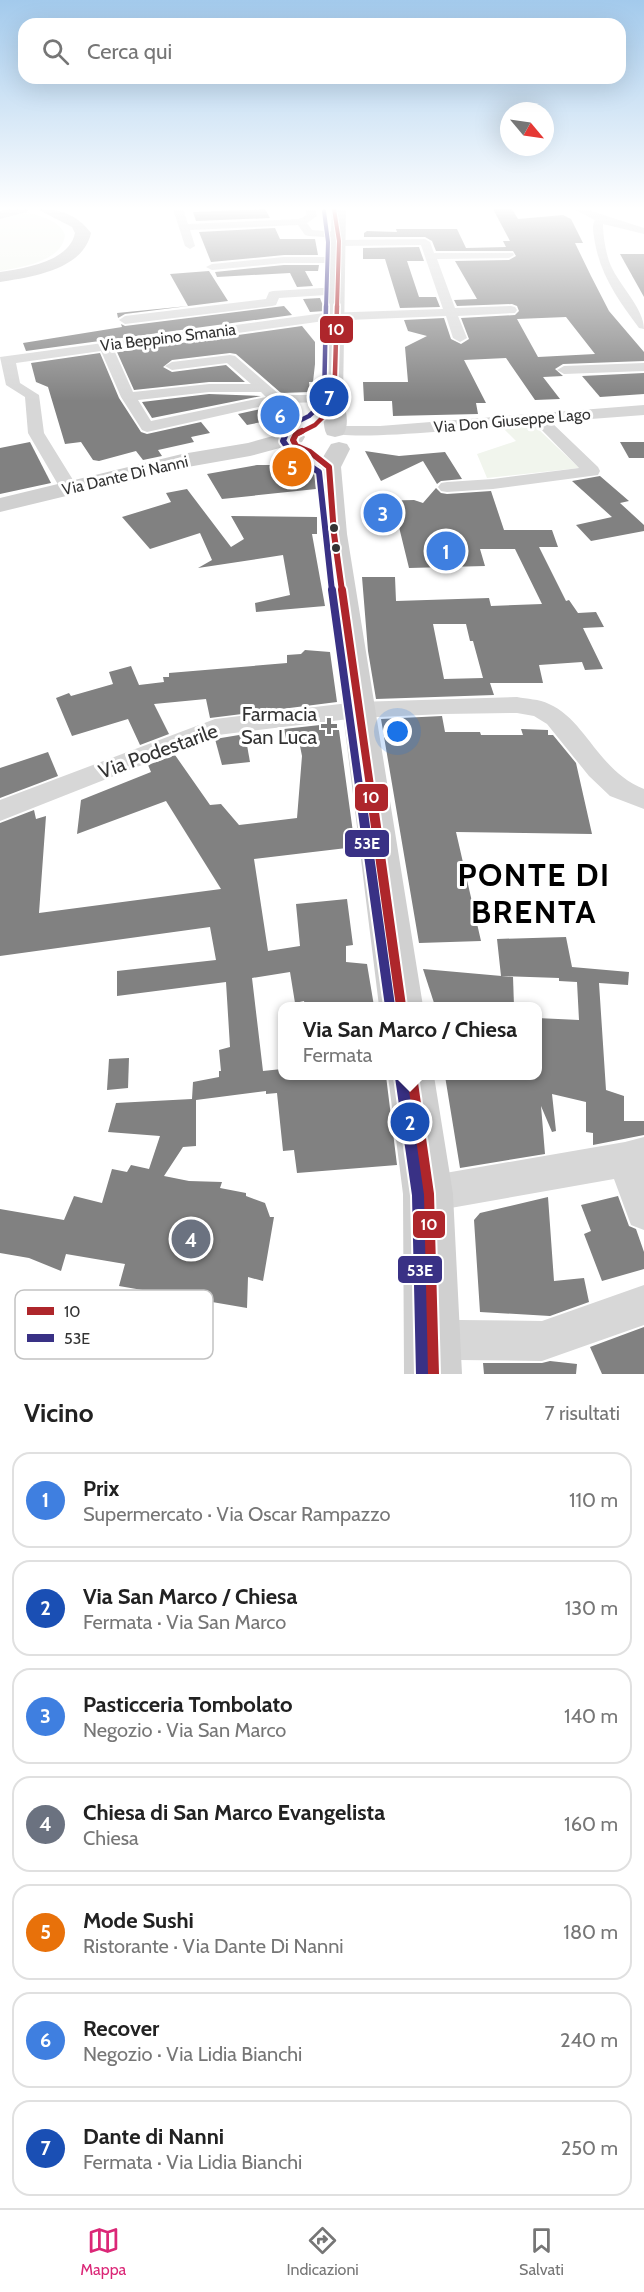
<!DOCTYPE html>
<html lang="it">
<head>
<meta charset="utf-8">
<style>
  :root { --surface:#fff; --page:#f6f6f6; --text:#222; --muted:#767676; --line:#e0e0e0; --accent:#db2777 }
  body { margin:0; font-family:Cabin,sans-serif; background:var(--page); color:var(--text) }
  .compass { position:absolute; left:500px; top:102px; width:54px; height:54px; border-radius:50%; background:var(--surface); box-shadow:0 6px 24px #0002; rotate:119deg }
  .you { position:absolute; left:398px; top:732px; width:21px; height:21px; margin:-15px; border:4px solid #fff; border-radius:50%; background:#1a73e8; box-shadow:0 0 0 9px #1a73e833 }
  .badge { display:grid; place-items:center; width:39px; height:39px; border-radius:50%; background:var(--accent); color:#fff; font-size:20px; font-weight:700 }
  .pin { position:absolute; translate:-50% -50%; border:3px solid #fff; box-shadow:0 2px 6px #0006 }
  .popup { position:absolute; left:278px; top:1002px; width:264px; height:78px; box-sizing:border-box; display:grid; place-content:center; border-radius:12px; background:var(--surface); filter:drop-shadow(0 2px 4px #0005); font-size:20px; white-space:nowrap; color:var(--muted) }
  .popup b { font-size:22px; color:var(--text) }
  .popup::after { content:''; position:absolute; left:50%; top:100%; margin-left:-12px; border:12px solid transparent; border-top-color:var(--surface) }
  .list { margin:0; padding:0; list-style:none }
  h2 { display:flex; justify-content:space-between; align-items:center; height:78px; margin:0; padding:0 24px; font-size:26px }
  h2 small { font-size:20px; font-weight:400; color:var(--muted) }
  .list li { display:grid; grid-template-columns:39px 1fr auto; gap:18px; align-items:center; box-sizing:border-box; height:96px; margin:0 12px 12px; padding:0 12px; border:2px solid var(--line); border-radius:18px }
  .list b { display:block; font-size:22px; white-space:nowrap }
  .list p { margin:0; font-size:20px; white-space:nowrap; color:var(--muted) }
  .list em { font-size:20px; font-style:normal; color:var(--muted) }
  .icon { flex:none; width:33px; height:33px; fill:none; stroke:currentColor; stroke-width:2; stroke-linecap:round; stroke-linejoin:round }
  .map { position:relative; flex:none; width:644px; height:1374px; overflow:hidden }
  .search { position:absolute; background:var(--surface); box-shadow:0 6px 24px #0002; left:18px; right:18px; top:18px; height:66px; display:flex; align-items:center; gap:15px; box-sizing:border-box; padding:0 21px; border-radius:18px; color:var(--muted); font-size:22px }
  .sheet { height:834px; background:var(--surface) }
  nav { display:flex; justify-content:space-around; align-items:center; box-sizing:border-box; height:84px; border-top:2px solid var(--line); background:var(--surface); font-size:16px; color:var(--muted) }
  nav a { display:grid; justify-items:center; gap:3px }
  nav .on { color:var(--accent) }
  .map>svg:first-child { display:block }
  .green { fill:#f1f5ed }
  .building { fill:#818181; fill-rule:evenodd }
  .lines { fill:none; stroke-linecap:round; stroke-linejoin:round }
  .street { fill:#d7d7d7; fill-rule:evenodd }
  .secondary { fill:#d0d0d0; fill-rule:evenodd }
  .highway { fill:#c4c4c4; fill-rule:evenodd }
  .bus-1-far5-casing { stroke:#fff; stroke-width:6 }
  .bus-1-far4-casing { stroke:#fff; stroke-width:8 }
  .bus-1-far3-casing { stroke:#fff; stroke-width:10 }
  .bus-1-far2-casing { stroke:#fff; stroke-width:12 }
  .bus-1-far1-casing { stroke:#fff; stroke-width:14 }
  .bus-1-casing { stroke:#fff; stroke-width:16 }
  .bus-2-far5-casing { stroke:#fff; stroke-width:6 }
  .bus-2-far4-casing { stroke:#fff; stroke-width:8 }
  .bus-2-far3-casing { stroke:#fff; stroke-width:10 }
  .bus-2-far2-casing { stroke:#fff; stroke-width:12 }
  .bus-2-far1-casing { stroke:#fff; stroke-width:14 }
  .bus-2-casing { stroke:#fff; stroke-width:16 }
  .bus-1-far5 { stroke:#ae262b; stroke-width:4 }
  .bus-1-far4 { stroke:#ae262b; stroke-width:4.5 }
  .bus-1-far3 { stroke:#ae262b; stroke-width:6 }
  .bus-1-far2 { stroke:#ae262b; stroke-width:8 }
  .bus-1-far1 { stroke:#ae262b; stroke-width:10 }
  .bus-1 { stroke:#ae262b; stroke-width:12 }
  .bus-2-far5 { stroke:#393185; stroke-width:4 }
  .bus-2-far4 { stroke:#393185; stroke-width:4.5 }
  .bus-2-far3 { stroke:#393185; stroke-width:6 }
  .bus-2-far2 { stroke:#393185; stroke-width:8 }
  .bus-2-far1 { stroke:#393185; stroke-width:10 }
  .bus-2 { stroke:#393185; stroke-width:12 }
  .bus-dot { fill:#333; stroke:#fff; stroke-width:2 }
  .poi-dot { fill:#7a7a7a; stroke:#fff; stroke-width:2 }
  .labels { text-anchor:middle; stroke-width:6; stroke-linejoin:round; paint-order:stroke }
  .far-street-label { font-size:16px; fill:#333; stroke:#fff }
  .poi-label { font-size:20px; fill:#333; stroke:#fff; text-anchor:end }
  .street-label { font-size:20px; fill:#333; stroke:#fff }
  .near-district-label { font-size:32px; font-weight:bold; letter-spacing:1.5px; fill:#000; stroke:#fff }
  .key { fill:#fff; stroke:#c2c2c2; stroke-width:1.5 }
  .key-label { font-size:16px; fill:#333 }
  .line-badge { stroke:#fff; stroke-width:2 }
  .badge-label { font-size:16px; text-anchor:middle; font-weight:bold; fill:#fff }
</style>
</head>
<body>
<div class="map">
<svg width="644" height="1374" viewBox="0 0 644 1374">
  <rect width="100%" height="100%" fill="#fff"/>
  <g class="green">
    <path d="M24,211C39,216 59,219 65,235C62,262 21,267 0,271V217Z"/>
    <polygon points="535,426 579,468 487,478 477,454 516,441 504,429"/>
  </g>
  <g class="building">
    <polygon points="265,209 270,218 196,221 193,212"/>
    <path d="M493,209H512L518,219L563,215L571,219L583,243H575L591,276L609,311L644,352V361L563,364L555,369L563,376L543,377L560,399L535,400L506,358L464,360L486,403H476L478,414L393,416L392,401H364L363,382H408L405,347L427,336L408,331L404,320L444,318L451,339L461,344L469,339L461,318L515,315L519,311L517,306L512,304L457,306L454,300L477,299L455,261L509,260L516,256L513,251H436L432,241L425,237H364V233L367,231L397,232L396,229H457L466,248L506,247L503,241H510ZM566,317L595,354L538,357L517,319Z"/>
    <polygon points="275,228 280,239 315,239 318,255 284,255 211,262 199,232"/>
    <polygon points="419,247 424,261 407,261 419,297 436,297 440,307 400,308 385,259 363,259 363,248"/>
    <polygon points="620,254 644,254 644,297"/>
    <polygon points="284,265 319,265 318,271 305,271 313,286 297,287 290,273 217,277 215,272"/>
    <polygon points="209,271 228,301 125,314 118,318 117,313 188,306 170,274"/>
    <polygon points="320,298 325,311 310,312 303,299"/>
    <polygon points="284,306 292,315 26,351 23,343 122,327 121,324 125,326"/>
    <polygon points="302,326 315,342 315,364 313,382 309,382 310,392 281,393 236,354 230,353 172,360 163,367 172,372 226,365 245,382 209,382 134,390 117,352"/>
    <polygon points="100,353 119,398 141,432 147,434 201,422 210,433 191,437 194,442 158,450 162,456 143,460 136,451 99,461 93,460 81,442 65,444 48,387 36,382 31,363"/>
    <polygon points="644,373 644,394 600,397 582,376"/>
    <polygon points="209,394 261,396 152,418 142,402"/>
    <polygon points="279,405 287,414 276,419 247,425 238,414"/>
    <polygon points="30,442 51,483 0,494 0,448"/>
    <polygon points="620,442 644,442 644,458 629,458"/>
    <polygon points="365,451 399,456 445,452 462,479 441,481 437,484 423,461 381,481"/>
    <polygon points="274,460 308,460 308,470 315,470 316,489 222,499 207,474 257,465 273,465"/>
    <polygon points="600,476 629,501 620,503 644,525 644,531 591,541 576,525 612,517 572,481"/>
    <path d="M436,488L441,493L447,494L491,491L504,530H552L558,547H539L566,601L569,600L578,613L596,612L604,627L583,628L603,669L585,670L582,662L539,665L543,683H490L494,695L376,699L368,651L362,577H395L396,601L489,598L491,606L542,604L515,549H480L485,566L409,568L399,527H374L369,501L414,500L423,503ZM433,624H466L470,641H473L483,678L444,679Z"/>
    <polygon points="187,489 231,547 244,539 231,516 317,517 317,534 312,534 325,606 256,612 255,603 290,595 283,555 198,568 212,560 200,533 150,549 122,517 171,502 166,493"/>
    <polygon points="305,650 330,652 337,702 210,718 206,699 154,704 169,734 140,745 128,719 72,736 56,698 69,693 71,696 113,684 109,672 131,666 139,685 164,682 163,677 169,677 169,673 287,663 287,655 301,654"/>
    <polygon points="442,716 445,732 480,732 481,735 523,735 521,729 548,730 548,735 553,735 576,763 592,834 456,832 481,941 419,943 381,719"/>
    <polygon points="338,723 355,847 254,859 268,951 300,946 296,904 347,899 353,945 346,946 346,962 367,964 374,1006 305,1006 304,1001 295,1003 290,972 252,978 263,1071 282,1069 282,1076 386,1076 397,1165 297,1173 294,1150 283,1151 277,1093 266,1094 266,1091 196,1100 196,1146 183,1147 164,1176 189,1181 222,1182 220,1188 246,1193 246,1196 265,1203 270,1217 274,1217 263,1281 248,1277 247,1308 119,1286 125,1264 66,1254 61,1271 29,1258 0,1253 0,1209 64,1220 74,1196 102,1203 112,1169 127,1172 131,1165 149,1169 160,1136 108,1132 116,1103 192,1099 193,1082 219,1077 219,1071 221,1071 219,1050 230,1047 226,982 117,996 117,971 216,960 210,927 0,956 0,823 34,810 36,819 46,816 39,913 221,889 166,801 77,834 81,800 151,772 148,765 175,755 210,805 221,804 239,825 297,818 302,756 298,736 286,739 284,729"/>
    <polygon points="245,734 250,762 222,765 215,739"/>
    <polygon points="48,752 58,776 0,798 0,768"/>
    <polygon points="566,937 572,967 629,972 628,985 599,983 606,1090 624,1096 624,1121 644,1121 644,1135 593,1145 593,1133 586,1132 586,1102 552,1094 556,1131 552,1132 541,1106 545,1154 460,1168 445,1076 537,1076 537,1018 579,1020 577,982 559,981 559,978 501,976 497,939"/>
    <polygon points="423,969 513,977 514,1006 435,1006"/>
    <polygon points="129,1058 128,1088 107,1090 109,1059"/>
    <polygon points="618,1196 629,1226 636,1229 644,1252 644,1269 602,1281 584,1234 591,1231 581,1205"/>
    <polygon points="548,1197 554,1281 584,1278 589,1302 550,1316 480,1312 474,1220 480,1213"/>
    <polygon points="644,1327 644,1374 602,1374 590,1347"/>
    <polygon points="550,1361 577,1364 576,1374 484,1374 483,1363 542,1363"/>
  </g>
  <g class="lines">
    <g class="street">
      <polygon points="173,209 183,209 188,224 299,219 307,215 305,209 315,209 317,216 307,223 312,230 339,232 344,235 339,238 309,236 305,235 298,225 190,230 195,246 190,249 185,246"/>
      <path d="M573,209H585L644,228V234L603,224C603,236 606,255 611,266C620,286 644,309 644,329L639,328C619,301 601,276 595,243C594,235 591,227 595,220Z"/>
      <path d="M425,239L430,242L434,253H513L514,255L509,258L437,259L455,308L511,306L515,307L517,310L515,313L458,316L467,338L460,342L453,338L446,316L324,321L114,350L133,392L209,384H251L227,363L172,370L165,366L172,362L230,355L235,356L280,395H333L338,396L340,399L338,402L276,403L147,432L142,430L121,397L101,351L16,363L20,383L39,395L44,433L78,488L75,492H63L60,488L28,433L25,397L6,385L0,357L324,313L443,309L421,245L339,246L334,243L339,240ZM209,392H261L266,397L151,421L138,400Z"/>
      <polygon points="284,257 339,257 345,260 339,263 284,263 212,270 206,267 212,264"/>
      <polygon points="338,287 344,291 342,294 279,298 276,305 272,306 125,324 119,320 125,316 266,299 269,292 273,291"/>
      <polygon points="644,363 644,371 564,374 557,370 564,366"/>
      <path d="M644,405V415L551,422L598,467L600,471L598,475L493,489L447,492L441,491L438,487L441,483L447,482L493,479L579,468L535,423C508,425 340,444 329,431L337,426H380Z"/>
      <path d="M517,697C527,699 539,699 549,704C586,720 598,771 644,789V809L610,796L589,776L547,724L534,716L517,713L444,714L357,718L218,735L0,821V800L215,719L357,702Z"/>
      <polygon points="644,1137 644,1230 631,1225 614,1179 428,1212 415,1207 410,1194 415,1181 428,1176 625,1142"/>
      <polygon points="644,1285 644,1325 542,1361 459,1360 445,1354 439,1340 445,1326 459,1320 542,1321"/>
    </g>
    <g class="secondary">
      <path d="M332,209H346L343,399C346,411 350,424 343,435L335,437L327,435C322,427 324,409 323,399Z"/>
      <polygon points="294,430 302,432 305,437 302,442 250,456 182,468 0,512 0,498 182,454 248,443"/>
      <polygon points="339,442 347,444 350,449 341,467 347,534 423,1006 379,1006 321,534 317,467 331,444"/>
      <polygon points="388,1076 434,1076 453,1194 462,1374 404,1374 403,1194"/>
    </g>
    <g class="highway">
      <polygon points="6,209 29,209 27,212 0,219 0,211"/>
      <path d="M37,209C59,208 78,215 91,233C83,270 31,277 0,282V272C25,268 69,262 75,233L72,227Z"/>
    </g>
    <g class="bus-1-far5-casing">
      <polyline id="bus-1-far5" points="334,209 339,241 337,308"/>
    </g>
    <g class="bus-1-far4-casing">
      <polyline id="bus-1-far4" points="299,433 315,425 334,406 337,306"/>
    </g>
    <g class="bus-1-far3-casing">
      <polyline id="bus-1-far3" points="302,431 296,434 293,440 296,446 310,452 329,467 334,534 342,591"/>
    </g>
    <g class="bus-1-far2-casing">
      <polyline id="bus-1-far2" points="342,590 371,793"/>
    </g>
    <g class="bus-1-far1-casing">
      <polyline id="bus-1-far1" points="371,791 401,1006"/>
    </g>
    <g class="bus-1-casing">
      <polyline id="bus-1" points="411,1076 428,1194 433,1374"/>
    </g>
    <g class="bus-2-far5-casing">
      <polyline id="bus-2-far5" points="324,211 328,242 326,308"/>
    </g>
    <g class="bus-2-far4-casing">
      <polyline id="bus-2-far4" points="286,433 289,426 309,416 324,402 326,306"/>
    </g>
    <g class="bus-2-far3-casing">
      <polyline id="bus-2-far3" points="287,431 283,441 293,455 319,472 332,591"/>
    </g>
    <g class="bus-2-far2-casing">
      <polyline id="bus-2-far2" points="332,590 360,793"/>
    </g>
    <g class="bus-2-far1-casing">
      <polyline id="bus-2-far1" points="360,791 390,1006"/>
    </g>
    <g class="bus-2-casing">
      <polyline id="bus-2" points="401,1077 418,1195 422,1374"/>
    </g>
    <use href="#bus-1-far5" class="bus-1-far5"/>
    <use href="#bus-1-far4" class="bus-1-far4"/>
    <use href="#bus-1-far3" class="bus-1-far3"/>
    <use href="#bus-1-far2" class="bus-1-far2"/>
    <use href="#bus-1-far1" class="bus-1-far1"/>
    <use href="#bus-1" class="bus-1"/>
    <use href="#bus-2-far5" class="bus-2-far5"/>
    <use href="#bus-2-far4" class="bus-2-far4"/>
    <use href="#bus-2-far3" class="bus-2-far3"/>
    <use href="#bus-2-far2" class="bus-2-far2"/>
    <use href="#bus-2-far1" class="bus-2-far1"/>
    <use href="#bus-2" class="bus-2"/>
  </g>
  <linearGradient id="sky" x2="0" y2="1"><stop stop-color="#a3caec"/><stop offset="0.52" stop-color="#fff"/><stop offset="1" stop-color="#fff" stop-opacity="0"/></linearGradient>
  <rect width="644" height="401" fill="url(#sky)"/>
  <g class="bus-dot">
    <circle cx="334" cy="528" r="5"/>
    <circle cx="336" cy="548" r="5"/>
  </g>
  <path class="poi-dot" d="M326 717h6v6h6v6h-6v6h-6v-6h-6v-6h6z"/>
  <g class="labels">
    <g class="far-street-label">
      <text transform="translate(168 337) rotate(-7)" y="6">Via Beppino Smania</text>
      <text transform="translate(512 420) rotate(-5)" y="6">Via Don Giuseppe Lago</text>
      <text transform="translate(125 475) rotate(-13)" y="6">Via Dante Di Nanni</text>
    </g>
    <g class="poi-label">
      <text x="317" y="721">Farmacia<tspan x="317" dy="23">San Luca</tspan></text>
    </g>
    <g class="street-label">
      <text transform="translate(158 751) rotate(-20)" y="7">Via Podestarile</text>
    </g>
    <g class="near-district-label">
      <text x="534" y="886">PONTE DI<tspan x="534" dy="37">BRENTA</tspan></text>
    </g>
  </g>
  <rect x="15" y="1290" width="198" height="69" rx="9" class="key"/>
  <rect x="27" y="1307" width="27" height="8" fill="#ae262b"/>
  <rect x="27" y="1334" width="27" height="8" fill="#393185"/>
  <g class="key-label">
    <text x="64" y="1317">10</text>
    <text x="64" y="1344">53E</text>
  </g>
  <g class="line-badge">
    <rect x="319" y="315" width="35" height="29" rx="6" fill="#ae262b"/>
    <rect x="354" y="783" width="35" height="29" rx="6" fill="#ae262b"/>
    <rect x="344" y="829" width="46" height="29" rx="6" fill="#393185"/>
    <rect x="412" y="1210" width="34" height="29" rx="6" fill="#ae262b"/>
    <rect x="397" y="1255" width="46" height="29" rx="6" fill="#393185"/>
  </g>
  <g class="badge-label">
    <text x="336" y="335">10</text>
    <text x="371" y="803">10</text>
    <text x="367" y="849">53E</text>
    <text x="429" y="1230">10</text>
    <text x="420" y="1276">53E</text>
  </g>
</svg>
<svg class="compass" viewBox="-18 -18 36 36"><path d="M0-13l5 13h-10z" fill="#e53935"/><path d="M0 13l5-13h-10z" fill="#767676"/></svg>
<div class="you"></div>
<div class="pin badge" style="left:446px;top:551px;background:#3f7fe0">1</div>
<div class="pin badge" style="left:410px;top:1122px;background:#1a4fb4">2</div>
<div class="popup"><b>Via San Marco / Chiesa</b>Fermata</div>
<div class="pin badge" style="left:383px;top:513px;background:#3f7fe0">3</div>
<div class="pin badge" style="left:191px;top:1239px;background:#6b7280">4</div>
<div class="pin badge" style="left:292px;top:467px;background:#e8710a">5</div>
<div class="pin badge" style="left:280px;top:415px;background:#3f7fe0">6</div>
<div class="pin badge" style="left:329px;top:397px;background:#1a4fb4">7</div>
<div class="search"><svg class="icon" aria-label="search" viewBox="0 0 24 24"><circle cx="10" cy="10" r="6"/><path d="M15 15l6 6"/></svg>Cerca qui</div>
</div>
<section class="sheet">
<h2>Vicino<small>7 risultati</small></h2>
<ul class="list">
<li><span class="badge" style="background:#3f7fe0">1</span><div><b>Prix</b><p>Supermercato · Via Oscar Rampazzo</p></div><em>110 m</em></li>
<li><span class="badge" style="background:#1a4fb4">2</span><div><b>Via San Marco / Chiesa</b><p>Fermata · Via San Marco</p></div><em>130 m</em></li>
<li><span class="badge" style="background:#3f7fe0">3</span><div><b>Pasticceria Tombolato</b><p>Negozio · Via San Marco</p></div><em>140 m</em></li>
<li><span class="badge" style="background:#6b7280">4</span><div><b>Chiesa di San Marco Evangelista</b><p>Chiesa</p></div><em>160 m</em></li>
<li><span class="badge" style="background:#e8710a">5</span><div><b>Mode Sushi</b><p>Ristorante · Via Dante Di Nanni</p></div><em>180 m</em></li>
<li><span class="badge" style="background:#3f7fe0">6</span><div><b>Recover</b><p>Negozio · Via Lidia Bianchi</p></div><em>240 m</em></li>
<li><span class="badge" style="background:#1a4fb4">7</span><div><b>Dante di Nanni</b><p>Fermata · Via Lidia Bianchi</p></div><em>250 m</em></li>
</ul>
</section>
<nav>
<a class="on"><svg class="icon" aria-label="map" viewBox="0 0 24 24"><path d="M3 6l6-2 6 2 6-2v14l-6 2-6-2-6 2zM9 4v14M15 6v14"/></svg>Mappa</a>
<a><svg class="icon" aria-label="directions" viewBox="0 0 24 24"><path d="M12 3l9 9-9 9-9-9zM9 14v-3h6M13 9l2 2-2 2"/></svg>Indicazioni</a>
<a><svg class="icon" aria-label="saved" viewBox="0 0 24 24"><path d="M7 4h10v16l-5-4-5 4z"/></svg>Salvati</a>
</nav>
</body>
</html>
